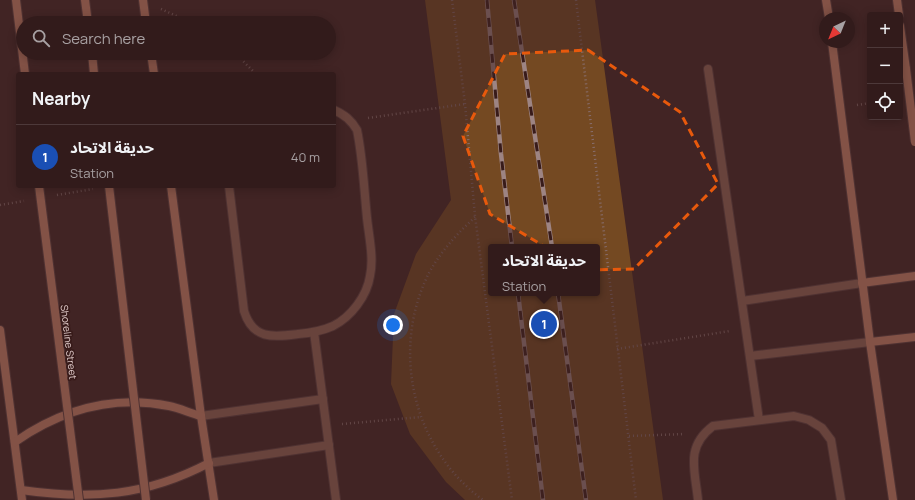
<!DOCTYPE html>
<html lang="en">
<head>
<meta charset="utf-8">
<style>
  :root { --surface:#321b1b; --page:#3a2424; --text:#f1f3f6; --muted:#a8a1a3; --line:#4d393a; --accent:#aeaefa }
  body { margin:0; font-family:Manrope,"Noto Sans Arabic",sans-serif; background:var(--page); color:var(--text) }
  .controls { position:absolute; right:12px; top:12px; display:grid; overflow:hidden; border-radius:4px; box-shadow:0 2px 10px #0003 }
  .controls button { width:36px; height:36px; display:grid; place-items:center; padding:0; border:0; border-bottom:1px solid var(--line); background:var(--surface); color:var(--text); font:20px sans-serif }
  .compass { position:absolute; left:819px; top:12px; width:36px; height:36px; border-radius:50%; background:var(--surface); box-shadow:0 2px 10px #0003; rotate:223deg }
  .you { position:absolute; left:393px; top:325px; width:14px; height:14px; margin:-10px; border:3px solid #fff; border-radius:50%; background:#1a73e8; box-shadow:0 0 0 6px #1a73e833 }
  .badge { display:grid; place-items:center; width:26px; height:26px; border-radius:50%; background:var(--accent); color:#fff; font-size:13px; font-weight:700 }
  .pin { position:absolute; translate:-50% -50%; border:2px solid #fff; box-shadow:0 1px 4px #0006 }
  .popup { position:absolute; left:488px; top:244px; width:112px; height:52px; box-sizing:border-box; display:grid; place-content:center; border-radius:4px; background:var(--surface); filter:drop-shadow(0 1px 3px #0005); font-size:13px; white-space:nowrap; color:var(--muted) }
  .popup b { font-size:15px; color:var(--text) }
  .popup::after { content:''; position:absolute; left:50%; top:100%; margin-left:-8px; border:8px solid transparent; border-top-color:var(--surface) }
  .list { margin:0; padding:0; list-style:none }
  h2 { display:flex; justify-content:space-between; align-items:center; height:52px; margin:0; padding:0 16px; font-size:17px }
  h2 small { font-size:13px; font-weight:400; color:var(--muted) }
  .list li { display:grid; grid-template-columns:26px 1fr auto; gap:12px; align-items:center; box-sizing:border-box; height:64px; padding:0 16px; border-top:1px solid var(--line) }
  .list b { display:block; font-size:15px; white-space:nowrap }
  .list p { margin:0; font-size:13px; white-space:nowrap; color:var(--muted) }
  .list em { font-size:13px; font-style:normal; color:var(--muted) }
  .icon { flex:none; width:22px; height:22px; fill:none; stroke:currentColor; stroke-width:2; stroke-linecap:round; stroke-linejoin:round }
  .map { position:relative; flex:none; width:915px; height:500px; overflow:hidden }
  .search { position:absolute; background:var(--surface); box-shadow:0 2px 10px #0003; left:16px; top:16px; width:320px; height:44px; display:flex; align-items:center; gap:10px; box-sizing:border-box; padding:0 14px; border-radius:22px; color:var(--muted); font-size:15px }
  .panel { position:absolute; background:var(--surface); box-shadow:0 2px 10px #0003; left:16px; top:72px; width:320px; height:116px; border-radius:4px }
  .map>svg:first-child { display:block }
  .green { fill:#744922; fill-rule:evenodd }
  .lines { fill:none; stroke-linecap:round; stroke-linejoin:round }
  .lane-casing { stroke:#5f4242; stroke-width:10 }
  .secondary-casing { stroke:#5f4242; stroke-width:10 }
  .path { stroke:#886e6e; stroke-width:2.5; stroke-dasharray:1 3; stroke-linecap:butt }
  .lane { stroke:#976959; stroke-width:8 }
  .secondary { stroke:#d2896f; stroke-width:8 }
  .rail-casing { stroke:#9d8483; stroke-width:4.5 }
  .rail { stroke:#381b1a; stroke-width:3; stroke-dasharray:9; stroke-linecap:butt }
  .secondary-bridge-casing { stroke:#5f4242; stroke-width:10; stroke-linecap:butt }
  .secondary-bridge { stroke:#d2896f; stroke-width:8 }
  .marked { fill:none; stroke:#e8590c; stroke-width:3; stroke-dasharray:8 5; stroke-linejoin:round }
  .labels { text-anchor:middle; stroke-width:3.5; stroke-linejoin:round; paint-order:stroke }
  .street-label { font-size:10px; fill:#e2cdcc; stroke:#381b1a }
</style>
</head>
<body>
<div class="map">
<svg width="915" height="500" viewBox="0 0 915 500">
  <rect width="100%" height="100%" fill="#422424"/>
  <path class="green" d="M425,0H595L663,500H465L446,482L410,434L391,384L394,314L416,254L451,200ZM491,247H597V293H491Z"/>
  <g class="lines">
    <g class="lane-casing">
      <g id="lane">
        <polyline points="708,69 759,420"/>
        <path d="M229,186L244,311C253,340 273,337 298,334C310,333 322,331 333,326C351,317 367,296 370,276C374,258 369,237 367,218C364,189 363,159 357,130C351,120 345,115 334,110"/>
        <polyline points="742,301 862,283"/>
        <polyline points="314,332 336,500"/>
        <polyline points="750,356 870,342"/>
        <polyline points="201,416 323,399"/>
        <polyline points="209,463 329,445"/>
        <path d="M698,500C695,470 685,447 713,426L794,416L809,420L822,428L831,440L841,500"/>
      </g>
    </g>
    <g class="secondary-casing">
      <g id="secondary">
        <polyline points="16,0 25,74"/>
        <polyline points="85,0 88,23"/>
        <polyline points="143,0 146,23"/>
        <polyline points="826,0 829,18"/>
        <polyline points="897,0 899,15"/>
        <polyline points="900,26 906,69"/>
        <polyline points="832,42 870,342 893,500"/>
        <polyline points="92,53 94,74"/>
        <polyline points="151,53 154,74"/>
        <polyline points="171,186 201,416 214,500"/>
        <polyline points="862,283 915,276"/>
        <polyline points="0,330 22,500"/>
        <polyline points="870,342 915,337"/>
        <path d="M15,442C61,410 113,395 169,406C179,408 190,413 201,416"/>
        <path d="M21,490C91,500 146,496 209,463"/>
      </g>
    </g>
    <g class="path">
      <polyline points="452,0 465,104 475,216 512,500"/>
      <polyline points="576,0 636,500"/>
      <polyline points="161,9 192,23"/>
      <polyline points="235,53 256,74"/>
      <polyline points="857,105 870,103"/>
      <polyline points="368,118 465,104"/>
      <polyline points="57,195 93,189"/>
      <polyline points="0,205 24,201"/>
      <path d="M475,217C457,234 441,251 429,273C390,350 413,449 483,500"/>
      <polyline points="617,349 730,331"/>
      <polyline points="342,424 421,417"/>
      <polyline points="629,436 685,434"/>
    </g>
    <use href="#lane" class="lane"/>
    <use href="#secondary" class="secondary"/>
    <g class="rail-casing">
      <g id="rail">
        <polyline points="487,0 501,154 512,247"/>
        <polyline points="514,0 552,247"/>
        <polyline points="518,293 543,500"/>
        <polyline points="558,293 586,500"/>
      </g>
    </g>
    <use href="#rail" class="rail"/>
    <g class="secondary-bridge-casing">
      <g id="secondary-bridge">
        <polyline points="906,69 915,142"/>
        <polyline points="39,186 79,500"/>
        <polyline points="109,186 146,500"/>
      </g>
    </g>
    <use href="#secondary-bridge" class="secondary-bridge"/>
  </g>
  <path d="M0 0H915V500H0ZM588,50L680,112L718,184L634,269L584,270L490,214L463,136L505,54Z" fill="#422424" fill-opacity=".55" fill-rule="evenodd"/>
  <path class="marked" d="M588,50L680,112L718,184L634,269L584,270L490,214L463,136L505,54Z"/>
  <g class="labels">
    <g class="street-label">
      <text transform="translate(69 342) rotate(83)" y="4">Shoreline Street</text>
    </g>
  </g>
</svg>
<div class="controls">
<button>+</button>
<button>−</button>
<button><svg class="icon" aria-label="locate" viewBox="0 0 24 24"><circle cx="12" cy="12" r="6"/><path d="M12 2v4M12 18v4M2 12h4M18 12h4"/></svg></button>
</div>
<svg class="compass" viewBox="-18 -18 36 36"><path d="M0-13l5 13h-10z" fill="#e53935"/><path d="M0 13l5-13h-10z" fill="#a8a1a3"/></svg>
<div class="you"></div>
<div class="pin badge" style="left:544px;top:324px;background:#1a4fb4">1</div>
<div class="popup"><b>حديقة الاتحاد</b>Station</div>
<div class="search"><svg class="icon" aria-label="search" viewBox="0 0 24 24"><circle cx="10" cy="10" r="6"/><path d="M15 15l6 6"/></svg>Search here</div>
<section class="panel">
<h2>Nearby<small></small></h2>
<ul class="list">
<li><span class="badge" style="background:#1a4fb4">1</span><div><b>حديقة الاتحاد</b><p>Station</p></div><em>40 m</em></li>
</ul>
</section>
</div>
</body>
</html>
